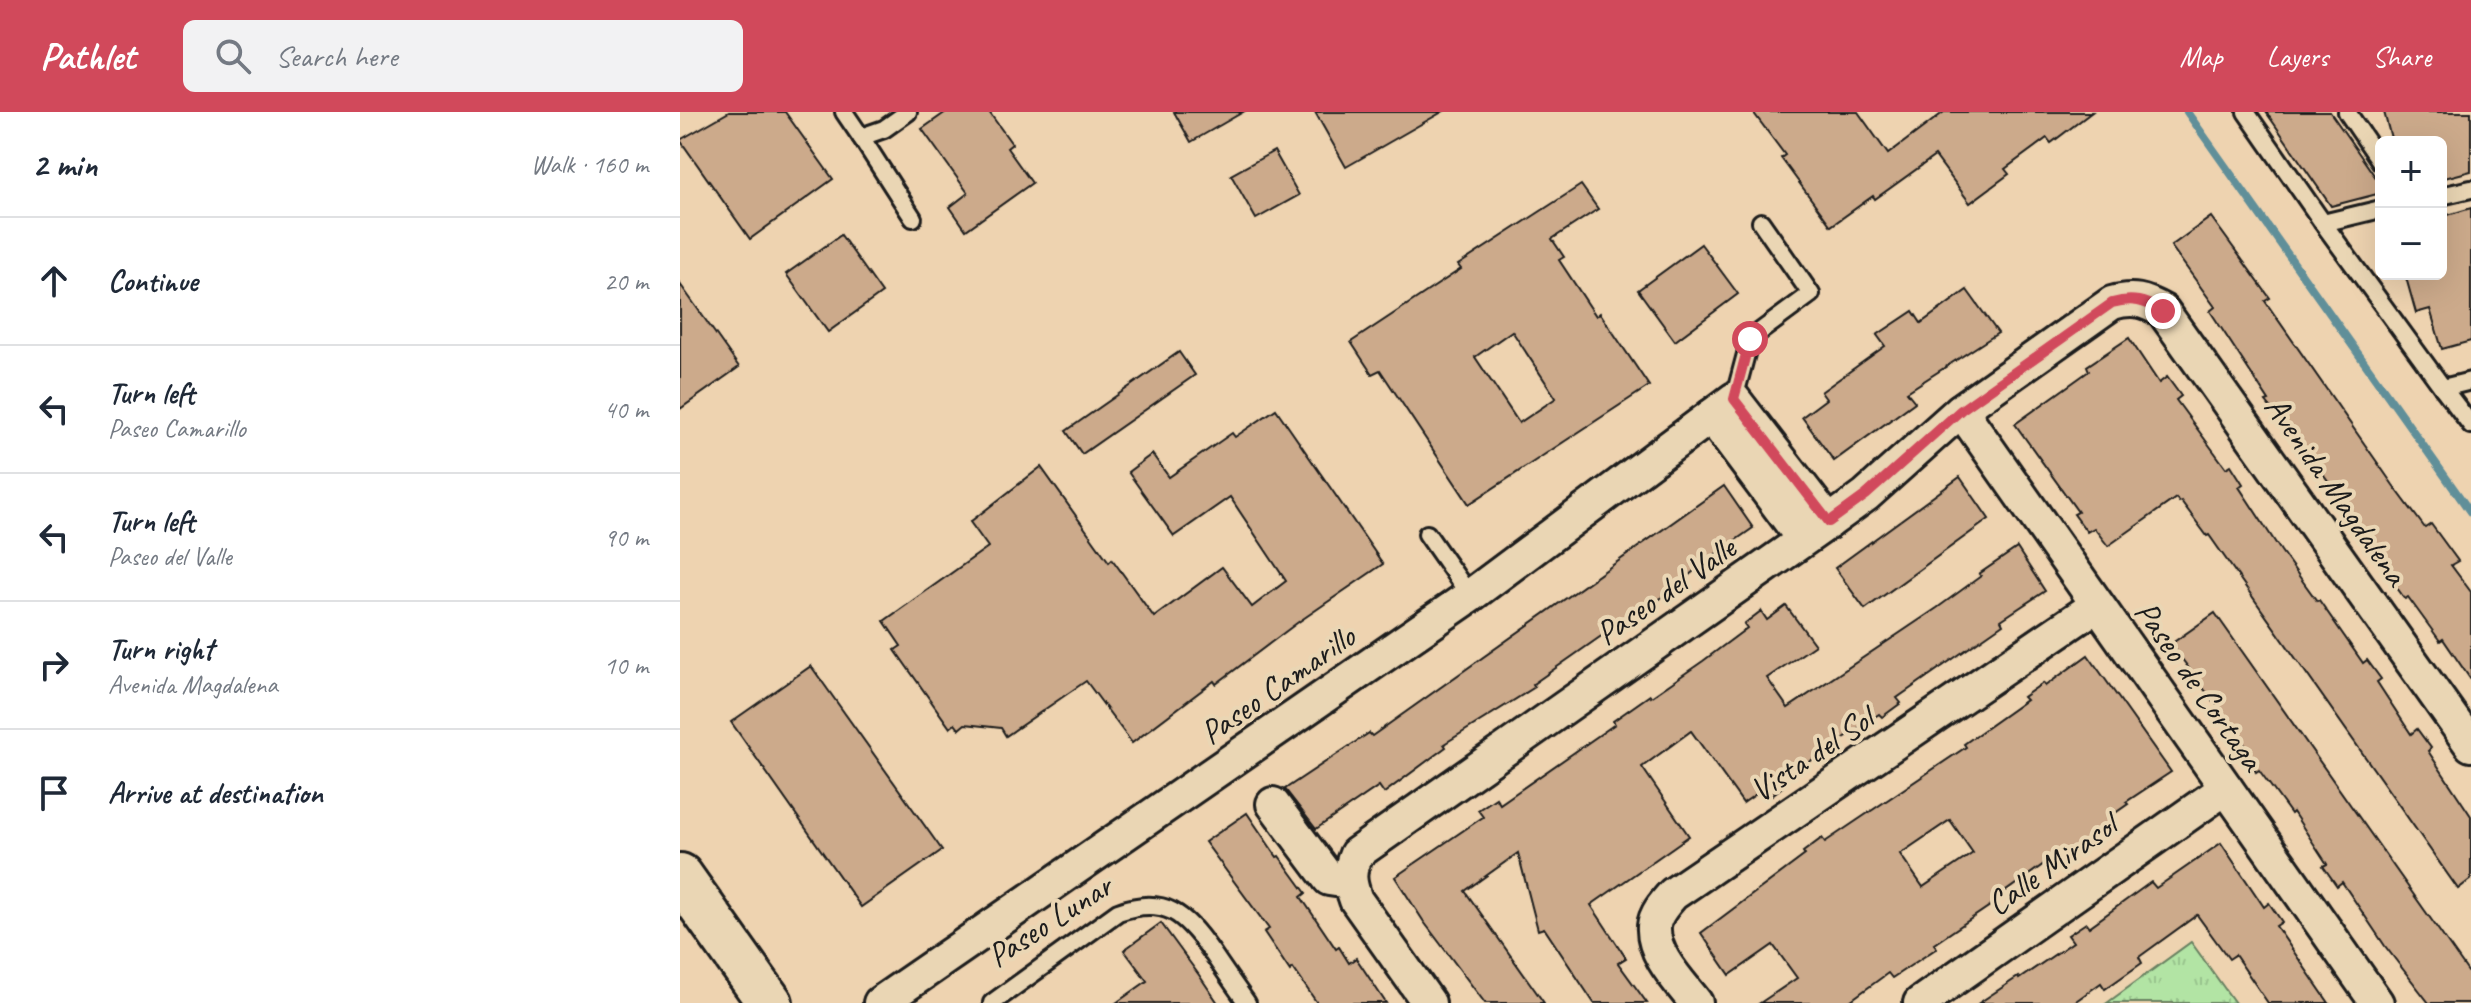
<!DOCTYPE html>
<html lang="en">
<head>
<meta charset="utf-8">
<style>
  :root { --surface:#fff; --page:#f2f2f3; --text:#1f2937; --muted:#747a83; --line:#e0e1e3; --accent:#d1495b }
  body { margin:0; font-family:Caveat,sans-serif; background:var(--page); color:var(--text) }
  .controls { position:absolute; right:24px; top:24px; display:grid; overflow:hidden; border-radius:12px; box-shadow:0 8px 32px #0002 }
  .controls button { width:72px; height:72px; display:grid; place-items:center; padding:0; border:0; border-bottom:2px solid var(--line); background:var(--surface); color:var(--text); font:40px sans-serif }
  .stop { position:absolute; width:24px; height:24px; margin:-18px; border:6px solid #d1495b; border-radius:50%; background:#fff }
  .stop.end { background:#d1495b; border-color:#fff; box-shadow:0 2px 8px #0008 }
  .list { margin:0; padding:0; list-style:none }
  h2 { display:flex; justify-content:space-between; align-items:center; height:104px; margin:0; padding:0 32px; font-size:34px }
  h2 small { font-size:26px; font-weight:400; color:var(--muted) }
  .list li { display:grid; grid-template-columns:52px 1fr auto; gap:24px; align-items:center; box-sizing:border-box; height:128px; padding:0 32px; border-top:2px solid var(--line) }
  .list b { display:block; font-size:30px; white-space:nowrap }
  .list p { margin:0; font-size:26px; white-space:nowrap; color:var(--muted) }
  .list em { font-size:26px; font-style:normal; color:var(--muted) }
  .icon { flex:none; width:44px; height:44px; fill:none; stroke:currentColor; stroke-width:2; stroke-linecap:round; stroke-linejoin:round }
  .map { position:relative; flex:none; width:1791px; height:891px; overflow:hidden }
  header { display:flex; align-items:center; gap:48px; box-sizing:border-box; height:112px; padding:0 40px; background:var(--accent); color:#fff }
  header strong { font-size:38px }
  nav { display:flex; gap:44px; margin-inline-start:auto; font-size:28px }
  .search { width:560px; height:72px; background:var(--page); display:flex; align-items:center; gap:20px; box-sizing:border-box; padding:0 28px; border-radius:12px; color:var(--muted); font-size:30px }
  main { display:flex }
  aside { flex:1; background:var(--surface) }
  .map>svg:first-child { display:block }
  .park { fill:url(#park-tufts); stroke:#678060; stroke-width:2 }
  .lines { fill:none; stroke-linecap:round; stroke-linejoin:round }
  .stream { stroke:#608f99; stroke-width:8 }
  .building { fill:#ccaa8b; stroke:#1c1c1c; stroke-width:2; fill-rule:evenodd }
  .service-casing { stroke:#1c1c1c; stroke-width:22 }
  .minor-casing { stroke:#1c1c1c; stroke-width:38 }
  .secondary-casing { stroke:#1c1c1c; stroke-width:50 }
  .service { stroke:#ead6b4; stroke-width:16 }
  .minor { stroke:#ead6b4; stroke-width:32 }
  .secondary { stroke:#ead6b4; stroke-width:44 }
  .route { stroke:#d1495b; stroke-width:10 }
  .labels { text-anchor:middle; stroke-width:8; stroke-linejoin:round; paint-order:stroke }
  .street-label { font-size:34px; fill:#1c1c1c; stroke:#ead6b4 }
</style>
</head>
<body>
<header>
<strong>Pathlet</strong>
<div class="search"><svg class="icon" aria-label="search" viewBox="0 0 24 24"><circle cx="10" cy="10" r="6"/><path d="M15 15l6 6"/></svg>Search here</div>
<nav><a>Map</a><a>Layers</a><a>Share</a></nav>
</header>
<main>
<aside>
<h2>2 min<small>Walk · 160 m</small></h2>
<ul class="list">
<li><svg class="icon" aria-label="ahead" viewBox="0 0 24 24"><path d="M12 20V5M6 11l6-6 6 6"/></svg><div><b>Continue</b></div><em>20 m</em></li>
<li><svg class="icon" aria-label="left" viewBox="0 0 24 24"><path d="M17 20v-9H6M10 6l-5 5 5 5"/></svg><div><b>Turn left</b><p>Paseo Camarillo</p></div><em>40 m</em></li>
<li><svg class="icon" aria-label="left" viewBox="0 0 24 24"><path d="M17 20v-9H6M10 6l-5 5 5 5"/></svg><div><b>Turn left</b><p>Paseo del Valle</p></div><em>90 m</em></li>
<li><svg class="icon" aria-label="right" viewBox="0 0 24 24"><path d="M7 20v-9h11M14 6l5 5-5 5"/></svg><div><b>Turn right</b><p>Avenida Magdalena</p></div><em>10 m</em></li>
<li><svg class="icon" aria-label="arrive" viewBox="0 0 24 24"><path d="M6 21V4h12l-3 4 3 4H6"/></svg><div><b>Arrive at destination</b></div></li>
</ul>
</aside>
<div class="map">
<svg width="1791" height="891" viewBox="0 0 1791 891">
  <defs>
    <pattern id="park-tufts" width="24" height="20" patternUnits="userSpaceOnUse" patternTransform="scale(2)"><rect width="24" height="20" fill="#b2e4a4"/><path d="M3 7l-1-3M5 7V3M7 7l1-3M15 17l-1-3M17 17v-4M19 17l1-3" fill="none" stroke="#98c38d"/></pattern>
  </defs>
  <rect width="100%" height="100%" fill="#eed3b0"/>
  <filter id="ink" filterUnits="userSpaceOnUse"><feTurbulence type="fractalNoise" baseFrequency=".0125" numOctaves="2"/><feDisplacementMap in="SourceGraphic" scale="16" xChannelSelector="R" yChannelSelector="G"/><feConvolveMatrix kernelMatrix="1 2 1 2 8 2 1 2 1" color-interpolation-filters="sRGB"/></filter>
  <g filter="url(#ink)">
    <polygon class="park" points="1511,830 1555,891 1427,891"/>
    <g class="lines">
      <polyline class="stream" points="1507,0 1791,401"/>
    </g>
    <g class="building">
      <polygon points="49,0 105,0 153,67 70,127 0,28"/>
      <polygon points="266,0 309,0 332,32 327,36 352,71 286,118 270,95 288,81 242,17"/>
      <polygon points="494,0 563,0 511,30"/>
      <polygon points="635,0 762,0 666,55"/>
      <polygon points="1073,0 1178,0 1208,42 1264,0 1412,0 1371,31 1367,26 1325,57 1329,62 1290,91 1255,44 1195,87 1193,84 1151,114 1101,46 1105,43"/>
      <polygon points="1586,0 1650,0 1701,73 1701,81 1651,94"/>
      <polygon points="1704,0 1791,0 1791,59 1761,67 1761,30 1712,30"/>
      <polygon points="594,39 619,83 576,107 551,63"/>
      <path d="M901,73L918,97L872,127L884,145L879,148L916,204L920,201L969,274L789,392L700,258L692,262L671,230L781,157L778,153ZM832,219L876,286L839,311L795,245Z"/>
      <polygon points="1791,96 1791,229 1762,237 1750,197 1736,201 1725,162 1761,162 1761,105"/>
      <polygon points="1531,105 1590,186 1585,189 1713,373 1745,416 1751,412 1778,449 1771,453 1791,480 1791,568 1763,527 1760,529 1728,485 1725,487 1712,469 1716,465 1667,395 1623,334 1621,336 1586,290 1589,289 1530,199 1535,195 1491,134"/>
      <polygon points="161,123 202,181 148,220 106,162"/>
      <polygon points="1021,132 1058,182 995,229 958,178"/>
      <polygon points="0,172 59,255 0,297"/>
      <polygon points="1287,178 1318,221 1227,280 1235,290 1154,349 1122,305 1146,287 1141,280 1205,234 1197,223 1233,199 1241,211"/>
      <polygon points="1449,226 1479,271 1487,265 1501,284 1496,288 1546,356 1551,353 1563,372 1559,375 1601,439 1637,489 1639,488 1683,551 1687,548 1701,567 1697,570 1731,622 1737,617 1751,636 1748,639 1791,704 1791,767 1778,777 1529,423 1527,424 1501,389 1499,390 1496,386 1428,434 1414,416 1407,420 1394,402 1398,400 1335,312 1409,259 1407,254"/>
      <polygon points="499,240 515,263 402,342 386,319"/>
      <polygon points="596,297 703,452 617,511 536,572 534,569 452,631 406,569 326,624 321,616 285,612 279,617 275,612 270,616 215,538 221,534 204,509 308,435 290,410 361,355 429,450 432,447 474,505 542,455 572,495 606,469 550,385 494,424 448,360 472,342 489,365 552,321 555,325"/>
      <polygon points="1280,365 1309,407 1185,497 1155,456"/>
      <polygon points="1044,374 1073,416 1030,446 970,495 967,492 853,572 855,575 764,632 766,635 704,681 699,674 636,717 605,677 689,621 692,624"/>
      <polygon points="1337,436 1365,479 1321,508 1323,512 1217,586 1221,591 1202,605 1199,602 1103,668 1106,672 1088,686 1082,678 1063,691 1011,619 962,655 1009,724 911,793 946,846 938,851 967,891 914,891 864,816 858,818 838,741 785,779 864,891 805,891 744,810 715,765 803,705 798,698 816,686 820,692 935,612 933,609 970,583 971,585 1023,549 1067,516 1064,512 1081,499 1087,508 1106,494 1135,533 1087,566 1108,596 1257,496 1301,464 1299,462"/>
      <polygon points="1535,501 1791,864 1791,891 1749,891 1705,834 1662,770 1657,774 1643,754 1647,752 1613,700 1611,702 1579,658 1576,660 1563,641 1568,637 1491,532"/>
      <path d="M1408,543L1491,660L1446,690L1448,692L1431,704L1435,710L1388,742L1385,737L1315,787L1317,789L1254,832L1257,836L1212,866L1208,861L1167,891H1080L1117,866L1093,833L1050,863L1021,821L1125,743L1123,740L1142,726L1145,730L1286,635L1284,632L1346,588L1343,585L1363,571L1365,574ZM1270,708L1293,741L1243,775L1220,742Z"/>
      <polygon points="131,554 262,738 181,795 51,610"/>
      <polygon points="567,701 597,745 599,744 626,781 621,785 656,837 659,835 669,851 676,846 706,891 637,891 613,856 610,859 584,820 589,817 525,730"/>
      <polygon points="1541,731 1584,795 1589,791 1602,810 1596,814 1649,891 1588,891 1555,843 1549,847 1517,803 1459,845 1462,851 1425,877 1421,871 1393,891 1299,891 1338,865 1339,867 1393,830 1388,823 1406,811 1409,815 1471,770 1476,776"/>
      <polygon points="481,811 519,863 538,891 436,891 467,869 444,838"/>
    </g>
    <g class="lines">
      <g class="service-casing">
        <g id="service">
          <polyline points="164,0 181,25 204,17 228,0"/>
          <polyline points="1566,0 1643,111 1701,97"/>
          <polyline points="1667,0 1701,50"/>
          <polyline points="181,25 233,106"/>
          <polyline points="1761,84 1791,77"/>
          <polyline points="1643,111 1763,276"/>
          <polyline points="1791,269 1763,276 1791,313"/>
          <polyline points="1054,287 1070,227 1131,182 1081,110"/>
          <polyline points="747,422 790,484"/>
          <path d="M312,891L438,800C485,783 505,802 531,839C543,857 555,874 567,891"/>
        </g>
      </g>
      <g class="minor-casing">
        <g id="minor">
          <polyline points="1281,298 1697,891"/>
          <polyline points="1031,304 1123,427"/>
          <polyline points="593,692 649,767 669,770"/>
          <polyline points="200,891 790,484 1054,287 1149,410"/>
          <path d="M749,891L676,788C669,769 668,761 676,742L1149,410L1186,383L1281,298L1432,191C1453,185 1464,188 1483,199L1791,633"/>
          <path d="M1016,891C1000,870 972,843 974,814C975,802 985,791 993,782L1417,493"/>
          <polyline points="1240,891 1546,676"/>
        </g>
      </g>
      <g class="secondary-casing">
        <polyline id="secondary" points="0,764 90,891"/>
      </g>
      <use href="#service" class="service"/>
      <use href="#minor" class="minor"/>
      <use href="#secondary" class="secondary"/>
    </g>
  </g>
  <g class="lines" filter="url(#ink)">
    <path class="route" d="M1070,227L1054,287L1149,410L1186,383L1281,298L1432,191C1453,185 1464,189 1483,199"/>
  </g>
  <g class="labels">
    <g class="street-label">
      <text transform="translate(1657 378) rotate(55)" y="12">Avenida Magdalena</text>
      <text transform="translate(985 478) rotate(-35)" y="12">Paseo del Valle</text>
      <text transform="translate(597 572) rotate(-35)" y="12">Paseo Camarillo</text>
      <text transform="translate(1520 573) rotate(55)" y="12">Paseo de Cortaga</text>
      <text transform="translate(1131 642) rotate(-34)" y="12">Vista del Sol</text>
      <text transform="translate(1371 752) rotate(-35)" y="12">Calle Mirasol</text>
      <text transform="translate(369 808) rotate(-33)" y="12">Paseo Lunar</text>
    </g>
  </g>
</svg>
<div class="controls">
<button>+</button>
<button>−</button>
</div>
<div class="stop" style="left:1070px;top:227px"></div>
<div class="stop end" style="left:1483px;top:199px"></div>
</div>
</main>
</body>
</html>
